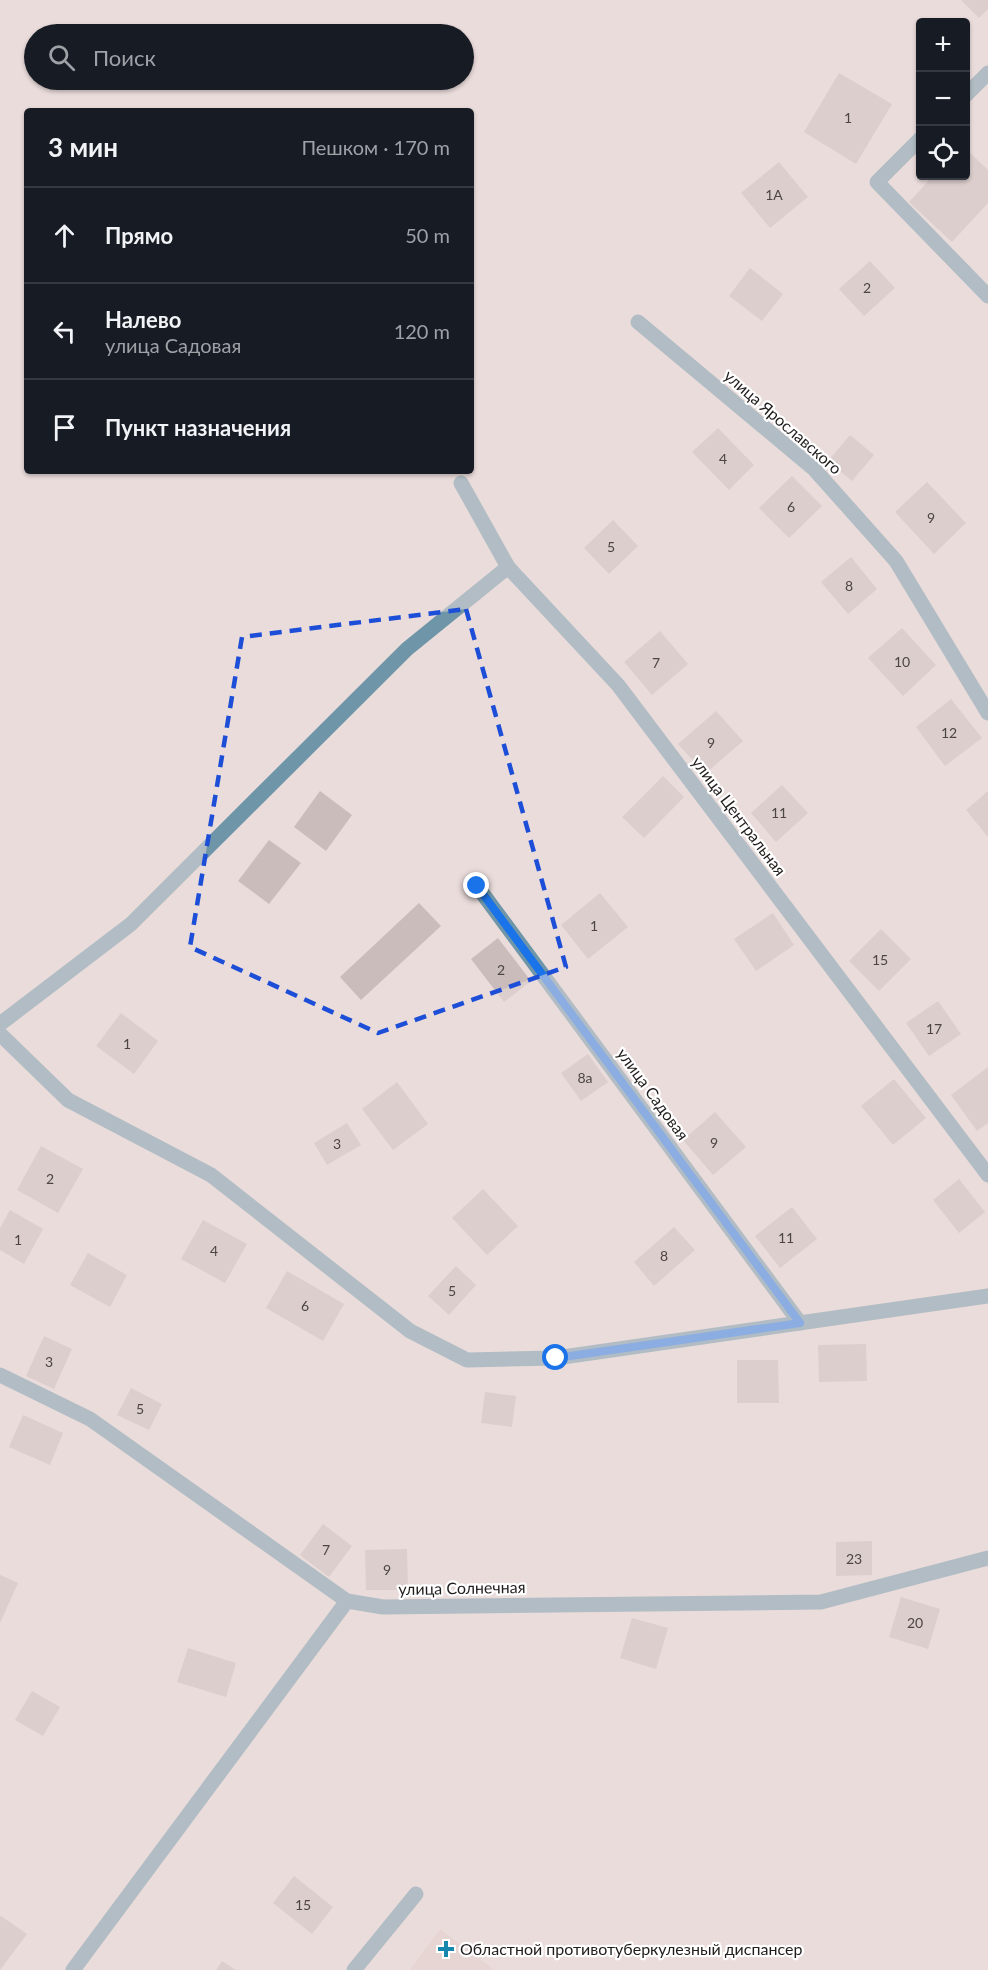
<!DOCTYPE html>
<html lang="ru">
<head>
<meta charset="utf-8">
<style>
  :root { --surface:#171b24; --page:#242831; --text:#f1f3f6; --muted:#9ea1a6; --line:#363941 }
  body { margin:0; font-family:Lato,sans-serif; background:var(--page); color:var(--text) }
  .controls { position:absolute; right:18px; top:18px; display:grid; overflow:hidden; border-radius:6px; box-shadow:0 2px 4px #0004 }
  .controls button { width:54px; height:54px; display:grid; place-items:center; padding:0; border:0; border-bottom:2px solid var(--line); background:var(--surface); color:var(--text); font:30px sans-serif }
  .stop { position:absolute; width:18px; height:18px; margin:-14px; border:4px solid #1a73e8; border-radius:50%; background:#fff }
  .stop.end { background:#1a73e8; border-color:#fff; box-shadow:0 2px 6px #0008 }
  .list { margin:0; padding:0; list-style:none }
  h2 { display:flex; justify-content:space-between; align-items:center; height:78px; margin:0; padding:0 24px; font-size:26px }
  h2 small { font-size:20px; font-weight:400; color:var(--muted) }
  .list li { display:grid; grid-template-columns:39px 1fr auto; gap:18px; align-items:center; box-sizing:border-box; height:96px; padding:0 24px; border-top:2px solid var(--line) }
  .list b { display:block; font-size:22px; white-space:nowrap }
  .list p { margin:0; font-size:20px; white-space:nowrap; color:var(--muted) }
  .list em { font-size:20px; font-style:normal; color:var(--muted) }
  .icon { flex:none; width:33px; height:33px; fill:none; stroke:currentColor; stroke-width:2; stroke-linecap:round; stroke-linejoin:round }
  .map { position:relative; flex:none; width:988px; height:1970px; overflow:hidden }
  .search { position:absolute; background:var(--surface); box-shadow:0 2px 4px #0004; left:24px; top:24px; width:450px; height:66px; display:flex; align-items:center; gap:15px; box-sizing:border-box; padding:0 21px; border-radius:33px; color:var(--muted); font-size:22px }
  .panel { position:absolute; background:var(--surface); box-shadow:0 2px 4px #0004; left:24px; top:108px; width:450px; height:366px; border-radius:6px }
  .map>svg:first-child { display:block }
  .built { fill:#e4cdcb }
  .building { fill:#cabcba }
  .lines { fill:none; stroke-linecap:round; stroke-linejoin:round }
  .street { stroke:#6e96a8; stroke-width:15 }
  .route { stroke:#1a73e8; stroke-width:8 }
  .marked { fill:none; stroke:#1d4ed8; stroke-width:4.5; stroke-dasharray:12 8; stroke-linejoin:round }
  .poi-dot { fill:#1787ad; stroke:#fff; stroke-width:2 }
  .labels { text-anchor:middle; stroke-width:4.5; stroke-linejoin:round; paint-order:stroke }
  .number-label { font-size:14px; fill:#4c4544 }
  .street-label { font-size:16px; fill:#221d1d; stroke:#fff }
  .poi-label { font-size:16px; fill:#221d1d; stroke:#fff; text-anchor:start }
</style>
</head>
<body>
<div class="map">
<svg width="988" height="1970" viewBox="0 0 988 1970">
  <rect width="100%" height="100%" fill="#eadcdb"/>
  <polygon class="built" points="440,1929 493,1969 494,1970 410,1970"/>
  <g class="building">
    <polygon points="961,0 988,0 988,9 979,18"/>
    <polygon points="839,73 892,104 856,164 804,132"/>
    <polygon points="966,149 988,170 988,203 952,242 909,202 933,176 966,176"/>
    <polygon points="779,162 808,197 770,228 741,193"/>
    <polygon points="870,261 895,288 864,316 839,289"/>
    <polygon points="750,268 783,294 762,321 729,296"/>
    <polygon points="718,428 754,465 729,490 692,452"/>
    <polygon points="850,435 874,455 852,481 828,461"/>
    <polygon points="792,476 822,506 789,538 759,508"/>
    <polygon points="927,482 966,523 934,554 895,512"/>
    <polygon points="613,520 638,546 609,574 584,548"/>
    <polygon points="851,557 877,589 848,614 821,582"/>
    <polygon points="902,628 936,665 903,696 868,658"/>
    <polygon points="660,631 688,664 652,695 624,662"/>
    <polygon points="951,699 982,738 945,766 916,727"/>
    <polygon points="716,711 743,741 705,774 678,744"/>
    <polygon points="663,776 684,797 644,838 622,817"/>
    <polygon points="782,785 808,813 776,842 751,813"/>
    <polygon points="320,791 352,815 326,851 294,827"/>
    <polygon points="988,791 988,837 966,810"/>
    <polygon points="269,840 301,863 269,904 238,881"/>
    <polygon points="600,893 628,927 588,959 561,925"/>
    <polygon points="419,903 441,926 361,1000 340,977"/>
    <polygon points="773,913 794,945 756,971 734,939"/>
    <polygon points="881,929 911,959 879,991 849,961"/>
    <polygon points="498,938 531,981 504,1002 471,959"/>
    <polygon points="938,1001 961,1034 929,1056 906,1023"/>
    <polygon points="121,1013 158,1041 134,1074 96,1046"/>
    <polygon points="588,1054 608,1082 581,1101 561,1073"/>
    <polygon points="988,1067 988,1123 977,1131 951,1095"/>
    <polygon points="894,1079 926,1118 893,1145 861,1106"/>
    <polygon points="397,1082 428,1124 393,1150 362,1109"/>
    <polygon points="715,1112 746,1147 713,1175 683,1140"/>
    <polygon points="347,1123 361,1145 327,1165 314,1143"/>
    <polygon points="41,1146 83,1169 58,1213 17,1190"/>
    <polygon points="959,1179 985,1212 959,1233 933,1200"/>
    <polygon points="483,1189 518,1226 487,1255 452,1218"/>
    <polygon points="792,1207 817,1239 780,1268 755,1236"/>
    <polygon points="10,1210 43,1229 24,1264 0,1250 0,1228"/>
    <polygon points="203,1220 247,1244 225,1283 181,1259"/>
    <polygon points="674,1227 695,1250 654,1286 634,1262"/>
    <polygon points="88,1253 127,1275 110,1307 70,1285"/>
    <polygon points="456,1266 476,1285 449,1315 428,1296"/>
    <polygon points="287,1271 344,1304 323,1341 266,1308"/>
    <polygon points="44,1336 72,1349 54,1389 26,1376"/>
    <polygon points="866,1344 867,1381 819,1382 818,1345"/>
    <polygon points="737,1360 778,1360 779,1403 737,1403"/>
    <polygon points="131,1388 162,1404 149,1430 117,1415"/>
    <polygon points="485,1392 516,1396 512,1427 481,1423"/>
    <polygon points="23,1415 63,1433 50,1465 9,1447"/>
    <polygon points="323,1524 352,1546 329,1577 300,1555"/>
    <polygon points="872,1541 872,1575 836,1576 836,1542"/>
    <polygon points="407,1549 408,1590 366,1590 365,1550"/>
    <polygon points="0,1575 18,1583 0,1623"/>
    <polygon points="901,1597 940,1609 928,1649 889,1637"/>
    <polygon points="632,1618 668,1628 656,1669 620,1658"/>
    <polygon points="188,1648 236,1663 226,1697 177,1682"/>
    <polygon points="32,1691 60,1707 43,1736 15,1720"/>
    <polygon points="294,1876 333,1907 312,1934 273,1903"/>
    <polygon points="1,1916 27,1934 0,1970 0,1917"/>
    <polygon points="222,1961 236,1970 216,1970"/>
  </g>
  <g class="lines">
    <g class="street">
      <polyline points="966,95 988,73"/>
      <polyline points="920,139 877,182 988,296"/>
      <polyline points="638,322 814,469 896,561 988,713"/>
      <polyline points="461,483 508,567 618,685 988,1175"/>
      <polyline points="477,886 800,1323"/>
      <polyline points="0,1024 131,924 407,649 508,567"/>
      <polyline points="0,1034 68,1100 211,1175 410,1331 467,1360 556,1358 988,1296"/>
      <polyline points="0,1375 90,1419 347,1601 383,1607 821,1602 988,1558"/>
      <polyline points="73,1970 347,1601"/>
      <polyline points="354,1970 416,1894"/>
    </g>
  </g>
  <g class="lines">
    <polyline class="route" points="477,886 800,1323 556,1358"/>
  </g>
  <path d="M0 0H988V1970H0ZM466,609L566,967L378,1033L190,947L242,637Z" fill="#eadcdb" fill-opacity=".55" fill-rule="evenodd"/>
  <path class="marked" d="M466,609L566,967L378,1033L190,947L242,637Z"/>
  <path class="poi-dot" d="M443 1940h6v6h6v6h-6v6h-6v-6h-6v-6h6z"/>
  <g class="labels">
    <g class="number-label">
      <text x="848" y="123">1</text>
      <text x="774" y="200">1А</text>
      <text x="867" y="293">2</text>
      <text x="723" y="464">4</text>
      <text x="791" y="512">6</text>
      <text x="931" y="523">9</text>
      <text x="611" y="552">5</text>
      <text x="849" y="591">8</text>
      <text x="902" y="667">10</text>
      <text x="656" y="668">7</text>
      <text x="949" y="738">12</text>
      <text x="711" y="748">9</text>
      <text x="779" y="818">11</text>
      <text x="594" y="931">1</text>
      <text x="880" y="965">15</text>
      <text x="501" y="975">2</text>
      <text x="934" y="1034">17</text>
      <text x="127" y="1049">1</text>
      <text x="585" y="1083">8а</text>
      <text x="714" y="1148">9</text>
      <text x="337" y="1149">3</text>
      <text x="50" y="1184">2</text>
      <text x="786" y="1243">11</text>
      <text x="18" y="1245">1</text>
      <text x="214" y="1256">4</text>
      <text x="664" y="1261">8</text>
      <text x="452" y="1296">5</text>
      <text x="305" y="1311">6</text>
      <text x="49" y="1367">3</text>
      <text x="140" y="1414">5</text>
      <text x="326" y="1555">7</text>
      <text x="854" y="1564">23</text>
      <text x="387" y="1575">9</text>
      <text x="915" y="1628">20</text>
      <text x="303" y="1910">15</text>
    </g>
    <g class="street-label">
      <text transform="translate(783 422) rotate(41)" y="6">улица Ярославского</text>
      <text transform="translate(739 816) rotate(53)" y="6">улица Центральная</text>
      <text transform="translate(653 1094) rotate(54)" y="6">улица Садовая</text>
      <text transform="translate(462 1588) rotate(-1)" y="6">улица Солнечная</text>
    </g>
    <g class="poi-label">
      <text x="460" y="1955">Областной противотуберкулезный диспансер</text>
    </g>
  </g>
</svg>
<div class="controls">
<button>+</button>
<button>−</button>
<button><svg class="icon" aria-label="locate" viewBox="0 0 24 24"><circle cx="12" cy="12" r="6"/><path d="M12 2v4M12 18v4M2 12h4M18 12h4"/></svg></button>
</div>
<div class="stop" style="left:556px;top:1358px"></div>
<div class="stop end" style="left:477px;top:886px"></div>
<div class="search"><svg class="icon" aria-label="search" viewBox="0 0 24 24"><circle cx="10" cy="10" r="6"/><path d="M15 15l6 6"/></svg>Поиск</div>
<section class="panel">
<h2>3 мин<small>Пешком · 170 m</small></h2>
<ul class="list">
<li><svg class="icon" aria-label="ahead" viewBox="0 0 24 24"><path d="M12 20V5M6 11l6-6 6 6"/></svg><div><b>Прямо</b></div><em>50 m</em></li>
<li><svg class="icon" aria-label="left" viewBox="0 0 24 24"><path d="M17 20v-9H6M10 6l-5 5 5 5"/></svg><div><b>Налево</b><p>улица Садовая</p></div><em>120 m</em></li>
<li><svg class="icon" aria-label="arrive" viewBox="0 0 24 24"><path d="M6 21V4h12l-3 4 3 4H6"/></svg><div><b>Пункт назначения</b></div></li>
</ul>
</section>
</div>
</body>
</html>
